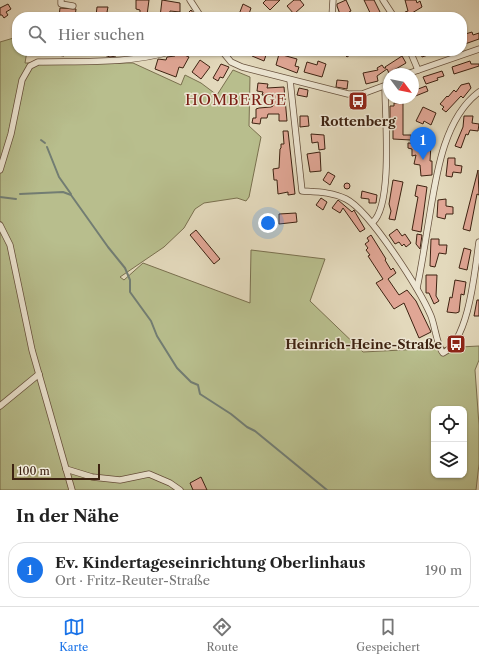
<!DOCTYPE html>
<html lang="de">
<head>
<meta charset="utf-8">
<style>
  :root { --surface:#fff; --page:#f2f2f2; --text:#222; --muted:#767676; --line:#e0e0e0; --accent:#1a73e8 }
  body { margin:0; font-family:"Libre Caslon Text",serif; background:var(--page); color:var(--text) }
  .controls { position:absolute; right:12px; bottom:12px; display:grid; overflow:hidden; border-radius:8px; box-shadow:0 1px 3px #0004 }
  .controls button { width:36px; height:36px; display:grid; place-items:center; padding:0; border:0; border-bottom:1px solid var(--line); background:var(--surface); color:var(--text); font:20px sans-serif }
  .compass { position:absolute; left:383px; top:68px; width:36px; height:36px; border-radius:50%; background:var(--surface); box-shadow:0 1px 3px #0004; rotate:122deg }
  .scale { position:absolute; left:12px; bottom:10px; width:88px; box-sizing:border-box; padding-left:4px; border:2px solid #3d2211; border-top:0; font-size:11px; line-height:14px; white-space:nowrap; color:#3d2211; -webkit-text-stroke:3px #ede6d3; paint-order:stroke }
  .you { position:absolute; left:268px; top:223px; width:14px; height:14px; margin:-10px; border:3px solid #fff; border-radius:50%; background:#1a73e8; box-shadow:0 0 0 6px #1a73e833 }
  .badge { display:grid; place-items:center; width:26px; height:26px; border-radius:50%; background:var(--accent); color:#fff; font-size:13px; font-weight:700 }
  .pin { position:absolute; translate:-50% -33px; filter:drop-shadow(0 1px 2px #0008) }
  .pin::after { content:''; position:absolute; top:21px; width:14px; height:12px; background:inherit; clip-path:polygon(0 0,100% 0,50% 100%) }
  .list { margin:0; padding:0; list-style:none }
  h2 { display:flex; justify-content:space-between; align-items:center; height:52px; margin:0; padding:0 16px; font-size:17px }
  h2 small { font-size:13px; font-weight:400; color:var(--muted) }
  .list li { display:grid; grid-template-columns:26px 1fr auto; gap:12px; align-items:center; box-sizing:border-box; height:56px; margin:0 8px 8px; padding:0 8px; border:1px solid var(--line); border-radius:16px }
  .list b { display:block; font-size:15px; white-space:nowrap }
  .list p { margin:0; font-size:13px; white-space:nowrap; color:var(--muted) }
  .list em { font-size:13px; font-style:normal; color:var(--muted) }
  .icon { flex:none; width:22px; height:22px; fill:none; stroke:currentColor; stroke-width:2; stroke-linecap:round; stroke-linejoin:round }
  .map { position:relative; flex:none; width:479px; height:490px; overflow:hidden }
  .search { position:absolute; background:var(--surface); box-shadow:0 1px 3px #0004; left:12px; right:12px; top:12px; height:44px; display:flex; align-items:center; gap:10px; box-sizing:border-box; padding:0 14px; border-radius:16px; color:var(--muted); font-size:15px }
  .sheet { height:116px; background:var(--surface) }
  nav { display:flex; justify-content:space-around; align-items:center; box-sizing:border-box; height:56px; border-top:1px solid var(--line); background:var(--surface); font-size:11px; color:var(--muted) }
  nav a { display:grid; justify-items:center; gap:2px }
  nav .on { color:var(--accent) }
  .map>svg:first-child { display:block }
  .green { fill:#b8be8d; stroke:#7a704f; fill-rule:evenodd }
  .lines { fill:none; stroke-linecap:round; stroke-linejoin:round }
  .stream { stroke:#727d73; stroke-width:2 }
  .building { fill:#e0a695; stroke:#3d2211 }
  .minor-casing { stroke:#66503c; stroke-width:7 }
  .minor { stroke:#ede6d3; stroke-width:5.5 }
  .labels { text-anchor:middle; stroke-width:3; stroke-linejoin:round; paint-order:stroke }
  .poi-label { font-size:13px; font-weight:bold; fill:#3d2211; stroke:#ede6d3 }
  .quarter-label { font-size:15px; letter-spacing:1px; fill:#7a1f14; stroke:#ede6d3 }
</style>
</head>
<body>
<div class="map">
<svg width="479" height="490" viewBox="0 0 479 490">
  <rect width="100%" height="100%" fill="#e3d9bc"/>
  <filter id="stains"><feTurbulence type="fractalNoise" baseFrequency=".005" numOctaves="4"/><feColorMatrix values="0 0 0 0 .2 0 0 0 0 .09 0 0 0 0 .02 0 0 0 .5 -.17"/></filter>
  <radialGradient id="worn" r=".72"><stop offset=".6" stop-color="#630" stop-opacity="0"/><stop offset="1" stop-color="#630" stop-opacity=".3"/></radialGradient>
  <path class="green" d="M17,37V51H27L25,63H133L181,85L185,75L201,83L217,95L233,70L250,77L249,126L261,137L249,197L246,201L237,198L204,203L195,209L184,228L164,247L120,277L124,280L143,263L250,303L251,250L325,259L310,301L363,352L479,346V360L475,370L479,425V464L476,490H0V42ZM434,409H464V475H434Z"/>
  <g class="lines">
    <g class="stream">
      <polyline points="41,140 45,143"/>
      <polyline points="47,147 59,177 71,194"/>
      <polyline points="20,194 63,192 71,195 108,247 125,268 130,280 130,292 151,321 157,336 177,368 191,382 198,385 200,394 231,414 247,427 255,431 327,490"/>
      <polyline points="0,197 16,199"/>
    </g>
  </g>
  <g class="building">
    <polygon points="136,0 149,0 147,15 140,14 140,10 136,9"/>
    <polygon points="162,0 180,3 180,12 170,11 169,17 160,17"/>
    <polygon points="266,0 280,0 270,10 263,3"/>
    <polygon points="294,0 300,0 304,5 294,14 287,6"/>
    <polygon points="346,0 351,11 349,12 352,17 341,17 337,6 337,4"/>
    <polygon points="364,0 374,0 381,14 372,17"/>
    <polygon points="405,0 416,0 417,3 420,1 422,7 412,13 413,16 407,17 405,12 408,11"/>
    <polygon points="8,4 11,9 6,12 8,15 4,18 2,15 0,15 0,8"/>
    <polygon points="243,4 251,8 248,17 238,17"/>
    <polygon points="97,7 108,7 107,12 117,17 96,16"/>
    <polygon points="60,8 76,9 75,17 59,17"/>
    <polygon points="191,10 196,17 184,17"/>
    <polygon points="472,32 473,35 479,33 479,39 462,45 462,35"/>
    <polygon points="58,51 65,51 64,56 57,55"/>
    <polygon points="105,51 117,51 116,56 110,57 104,55"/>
    <polygon points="253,51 267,52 264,61 252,56"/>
    <polygon points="341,51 356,51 347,57"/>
    <polygon points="420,51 437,51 437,52 422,57"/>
    <polygon points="177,52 189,57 183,68 179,67 176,77 155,69 158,59 166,60 167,57 175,56"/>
    <polygon points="279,54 297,59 295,66 299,67 297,73 276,65"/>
    <polygon points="402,56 406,63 389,73 387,69 377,76 378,81 366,84 363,73 378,70 377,68 382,65 384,68 386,68 385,67"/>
    <polygon points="200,60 210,67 201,79 192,72"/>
    <polygon points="318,61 326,64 322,77 304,72 307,62 317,65"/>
    <polygon points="470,61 471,64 479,64 479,66 454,74 452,67"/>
    <polygon points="221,64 229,67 223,78 220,77 218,81 213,78"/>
    <polygon points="442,71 444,76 437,78 438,80 426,84 423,77"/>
    <polygon points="337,80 348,81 347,89 336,87"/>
    <polygon points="258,83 268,84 267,88 284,87 287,121 279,121 279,114 268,114 267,118 261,118 260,124 252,123 253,118 256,118 256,109 259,108 271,107 273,106 273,96 262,95 263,92 257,91"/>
    <polygon points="469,83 471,88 463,98 461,96 446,112 442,109 444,107 440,104 447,96 448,97 454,90 456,92 461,85"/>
    <polygon points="426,86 428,91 413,97 413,91"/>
    <polygon points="299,88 308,90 307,97 297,95"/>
    <polygon points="394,103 403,103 403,135 411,135 411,140 393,139 393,126 390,126 390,106 394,106"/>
    <polygon points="423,107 436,113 431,125 424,121 423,124 416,121"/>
    <polygon points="300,116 308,116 309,126 300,127"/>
    <polygon points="464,116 473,116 472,123 479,124 478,131 470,130 468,135 466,134 461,148 455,146 463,127"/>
    <polygon points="283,131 288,131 295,194 288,195 288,192 278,194 277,180 274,180 273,169 279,168 280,149 281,148 281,144 284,144"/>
    <polygon points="311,134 324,135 325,149 319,150 318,142 312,143"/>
    <polygon points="408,143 431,144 430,161 432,161 432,175 421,176 420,165 414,164 416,155 412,156 412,149 408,148"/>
    <polygon points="320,152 321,171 310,172 307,154"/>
    <polygon points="448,158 455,158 455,165 462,166 461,173 453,172 452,177 446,176"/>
    <polygon points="478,170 479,195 477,194 470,231 463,229"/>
    <polygon points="328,172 335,176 330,185 323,180"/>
    <polygon points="393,180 403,182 395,220 389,219 391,211 389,204"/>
    <circle cx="347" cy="186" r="3"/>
    <polygon points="417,185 427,187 421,232 412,230 418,197 415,196"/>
    <polygon points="362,191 377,195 376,203 369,203 369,199 361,198"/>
    <polygon points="321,198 327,202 323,210 316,205"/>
    <polygon points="446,199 446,206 453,207 453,214 446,214 445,219 437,217 438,200"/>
    <polygon points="338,200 352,212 354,210 355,212 365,229 360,232 343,208 340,213 332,208"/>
    <polygon points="296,213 297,222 279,224 279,214"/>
    <polygon points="397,229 402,236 405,234 411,243 406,247 404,244 402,246 399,242 395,244 389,235"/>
    <polygon points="196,230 220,259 214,264 190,235"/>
    <polygon points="417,234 422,235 420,249 416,244"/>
    <polygon points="371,235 386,259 385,260 391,270 393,268 396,273 388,279 399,295 407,290 416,301 431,332 419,338 404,303 394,309 376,283 383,279 368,256 370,255 366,250 368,248 365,244 369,241 367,238"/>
    <polygon points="431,239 439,239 439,245 447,245 446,254 439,253 435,267 430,266"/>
    <polygon points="464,248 471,250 467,270 459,268"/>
    <polygon points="426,275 437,275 436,296 439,301 434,304 429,293 426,293"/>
    <polygon points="455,280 466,282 464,295 461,294 459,312 456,313 447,312 450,297 452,298"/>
    <polygon points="477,300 479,300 479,316 474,316"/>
    <polygon points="201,477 207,490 193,490 190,483"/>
  </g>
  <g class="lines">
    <g class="minor-casing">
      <g id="minor">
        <polyline points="61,0 61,4 73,6"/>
        <polyline points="190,0 201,17"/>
        <polyline points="383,0 394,17"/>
        <polyline points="332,17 333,0"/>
        <polyline points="222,51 231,62 242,67 348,94 362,94 389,84"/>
        <polyline points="410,51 418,70"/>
        <polyline points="407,74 479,49"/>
        <path d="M290,80L302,191C317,192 332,192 346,199C370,211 420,290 431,316C435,326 437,346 443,353C469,341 475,269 479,242"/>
        <path d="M0,170L11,134L22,80L30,66L38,62C85,61 128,64 173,51"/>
        <path d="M373,222C393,204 385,115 385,87"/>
        <polyline points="0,225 10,245 32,350 72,490"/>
        <path d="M417,288C421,269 424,250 427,231C435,187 440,121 479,92"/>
        <polyline points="0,406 39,374"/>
        <polyline points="66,469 92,477 120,480 149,474 170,483 180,490"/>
      </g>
    </g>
    <use href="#minor" class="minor"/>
  </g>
  <defs>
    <g id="bus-square" transform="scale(1)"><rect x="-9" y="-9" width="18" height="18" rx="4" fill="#8f2418" stroke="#ede6d3"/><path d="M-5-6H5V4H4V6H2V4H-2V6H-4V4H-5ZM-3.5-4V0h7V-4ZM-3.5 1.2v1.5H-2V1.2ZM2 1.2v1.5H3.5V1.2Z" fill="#fff"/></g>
  </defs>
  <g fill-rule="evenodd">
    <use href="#bus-square" x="358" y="101"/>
    <use href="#bus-square" x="456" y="344"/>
  </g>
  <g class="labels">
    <g class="poi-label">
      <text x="358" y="126">Rottenberg</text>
      <text x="442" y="349" text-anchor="end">Heinrich-Heine-Straße</text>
    </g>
    <g class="quarter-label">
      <text x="236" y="105">HOMBERGE</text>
    </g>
  </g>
  <rect width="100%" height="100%" filter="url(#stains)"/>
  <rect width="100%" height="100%" fill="url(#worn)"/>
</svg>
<div class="controls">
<button><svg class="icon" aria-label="locate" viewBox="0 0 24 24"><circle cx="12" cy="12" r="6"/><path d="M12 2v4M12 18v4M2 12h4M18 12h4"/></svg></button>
<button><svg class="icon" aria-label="layers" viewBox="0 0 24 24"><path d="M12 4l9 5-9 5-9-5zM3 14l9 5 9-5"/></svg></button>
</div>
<svg class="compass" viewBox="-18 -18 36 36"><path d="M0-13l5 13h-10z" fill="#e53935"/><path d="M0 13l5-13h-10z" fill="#767676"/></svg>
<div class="scale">100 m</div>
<div class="you"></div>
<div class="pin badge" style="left:423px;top:160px">1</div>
<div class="search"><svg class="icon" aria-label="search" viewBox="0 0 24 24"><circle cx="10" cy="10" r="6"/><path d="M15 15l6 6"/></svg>Hier suchen</div>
</div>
<section class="sheet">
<h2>In der Nähe<small></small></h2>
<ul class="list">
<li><span class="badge">1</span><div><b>Ev. Kindertageseinrichtung Oberlinhaus</b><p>Ort · Fritz-Reuter-Straße</p></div><em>190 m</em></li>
</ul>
</section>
<nav>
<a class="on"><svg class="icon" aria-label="map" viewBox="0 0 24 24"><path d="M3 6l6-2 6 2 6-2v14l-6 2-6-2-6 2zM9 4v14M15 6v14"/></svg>Karte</a>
<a><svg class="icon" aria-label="directions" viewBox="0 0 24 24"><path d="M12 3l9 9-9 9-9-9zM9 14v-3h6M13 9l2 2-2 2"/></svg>Route</a>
<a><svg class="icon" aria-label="saved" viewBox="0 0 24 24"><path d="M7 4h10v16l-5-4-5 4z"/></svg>Gespeichert</a>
</nav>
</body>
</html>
